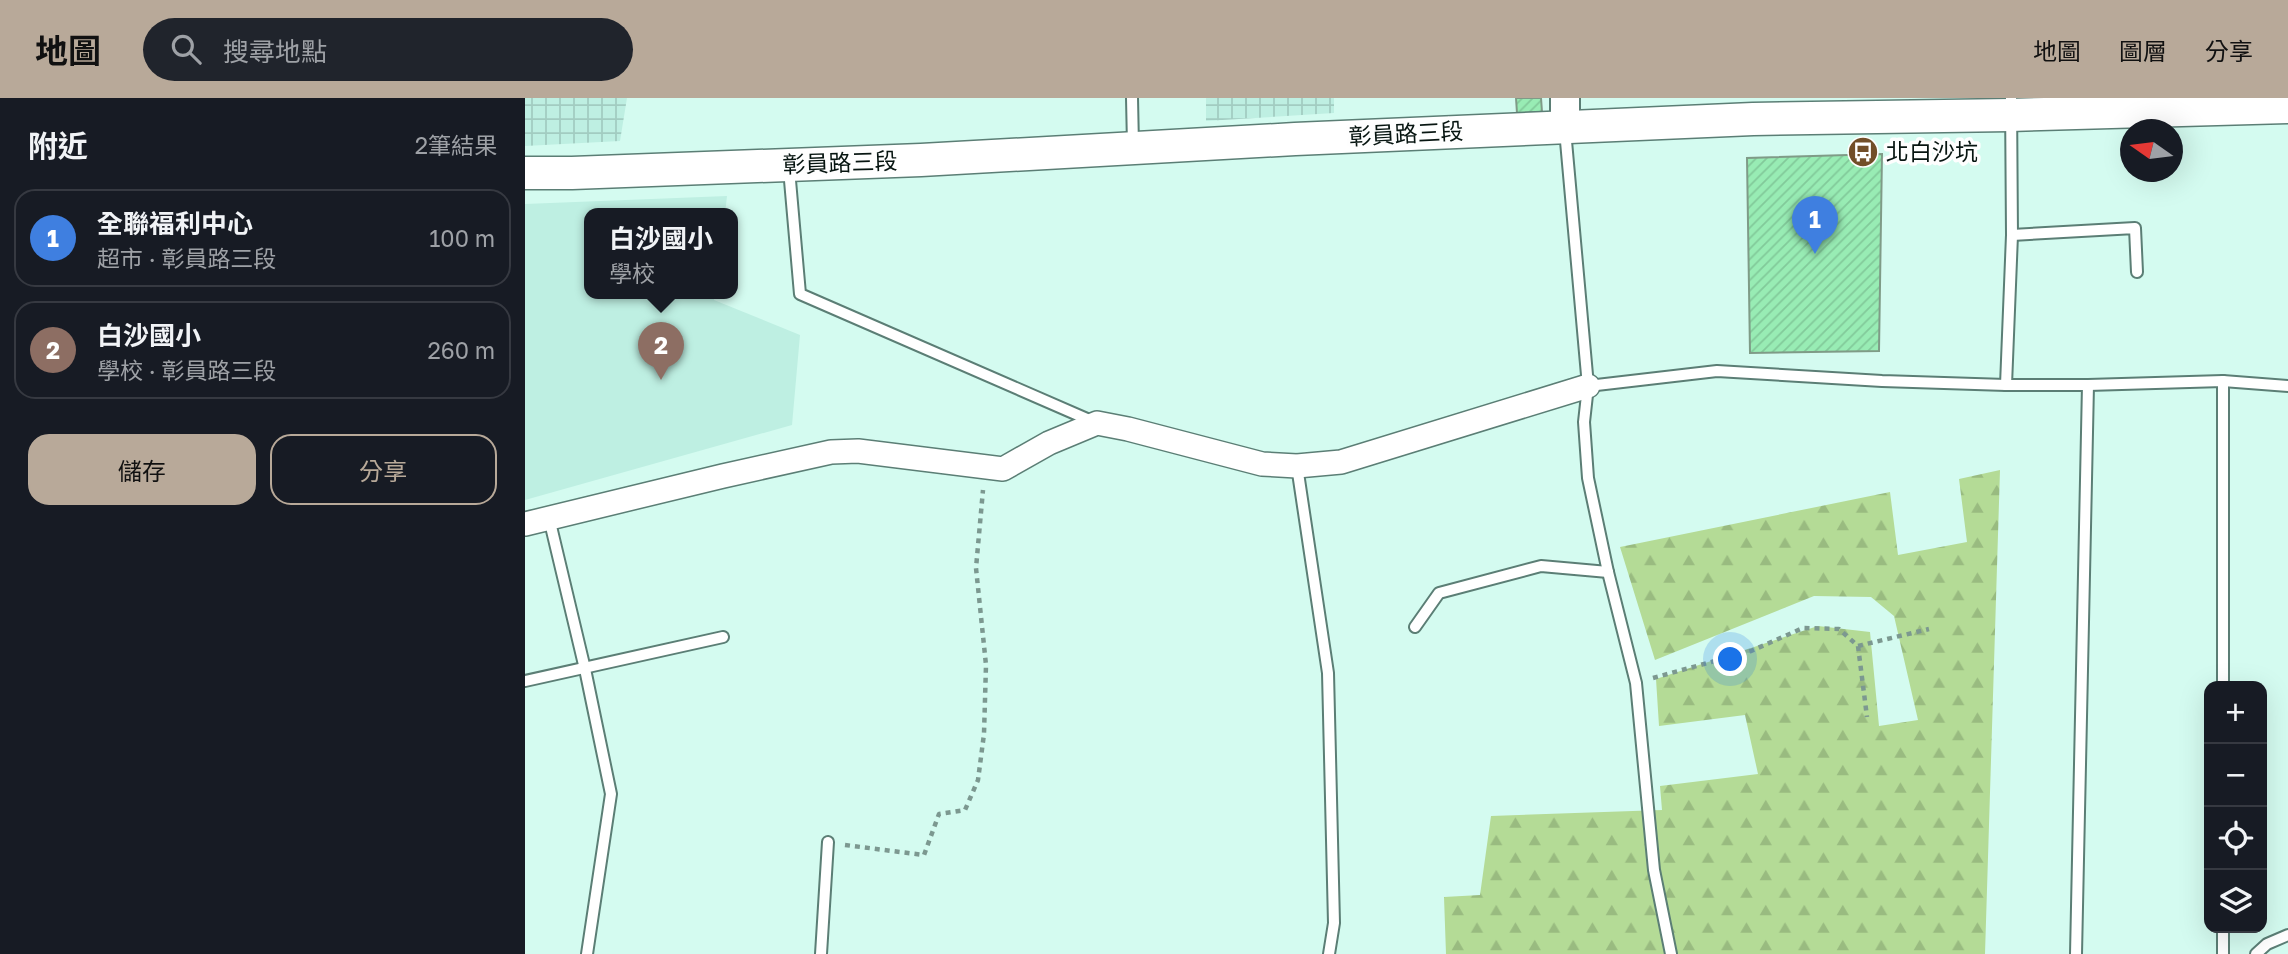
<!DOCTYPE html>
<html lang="zh-TW">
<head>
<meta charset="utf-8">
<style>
  :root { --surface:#171b24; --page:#20242c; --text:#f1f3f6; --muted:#9ea1a6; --line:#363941; --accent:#b8a999 }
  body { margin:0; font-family:"Golos Text","Noto Sans TC",sans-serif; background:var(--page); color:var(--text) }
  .controls { position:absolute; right:21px; bottom:21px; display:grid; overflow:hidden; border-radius:14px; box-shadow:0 7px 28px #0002 }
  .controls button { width:63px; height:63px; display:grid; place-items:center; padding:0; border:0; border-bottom:2px solid var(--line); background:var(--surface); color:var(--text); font:35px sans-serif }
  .compass { position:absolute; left:1595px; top:21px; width:63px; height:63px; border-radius:50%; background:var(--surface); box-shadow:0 7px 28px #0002; rotate:284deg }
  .you { position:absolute; left:1206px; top:562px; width:24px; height:24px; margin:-18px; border:5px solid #fff; border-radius:50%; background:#1a73e8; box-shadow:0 0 0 10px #1a73e833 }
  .badge { display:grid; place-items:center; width:46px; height:46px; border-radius:50%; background:var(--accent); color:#fff; font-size:23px; font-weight:700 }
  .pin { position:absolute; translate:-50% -58px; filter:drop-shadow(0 2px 4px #0008) }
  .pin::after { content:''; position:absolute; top:37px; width:24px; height:21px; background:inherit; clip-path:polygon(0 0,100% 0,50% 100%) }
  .popup { position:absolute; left:59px; top:110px; width:154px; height:91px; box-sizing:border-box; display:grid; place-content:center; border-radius:14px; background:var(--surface); filter:drop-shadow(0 2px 5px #0005); font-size:23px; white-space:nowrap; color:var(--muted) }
  .popup b { font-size:26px; color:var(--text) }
  .popup::after { content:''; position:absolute; left:50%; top:100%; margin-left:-14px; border:14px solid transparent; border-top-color:var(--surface) }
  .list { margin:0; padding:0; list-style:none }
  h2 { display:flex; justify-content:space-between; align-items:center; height:91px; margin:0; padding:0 28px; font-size:30px }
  h2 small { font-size:23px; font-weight:400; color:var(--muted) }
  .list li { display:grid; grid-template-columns:46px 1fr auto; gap:21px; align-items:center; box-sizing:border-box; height:98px; margin:0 14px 14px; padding:0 14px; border:2px solid var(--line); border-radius:21px }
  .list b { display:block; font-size:26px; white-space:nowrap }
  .list p { margin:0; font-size:23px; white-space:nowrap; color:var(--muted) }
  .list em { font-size:23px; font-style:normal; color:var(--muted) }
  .actions { display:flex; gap:14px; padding:21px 28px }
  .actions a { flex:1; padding:16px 0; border:2px solid var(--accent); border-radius:21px; text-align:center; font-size:24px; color:var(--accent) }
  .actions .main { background:var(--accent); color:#111 }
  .icon { flex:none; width:38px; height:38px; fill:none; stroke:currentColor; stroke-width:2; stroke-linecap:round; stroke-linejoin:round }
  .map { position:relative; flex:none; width:1763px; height:856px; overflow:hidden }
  header { display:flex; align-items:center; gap:42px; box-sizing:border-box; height:98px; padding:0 35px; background:var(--accent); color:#111 }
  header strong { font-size:33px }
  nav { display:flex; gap:38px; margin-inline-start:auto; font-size:24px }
  .search { width:490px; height:63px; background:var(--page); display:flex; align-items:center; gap:18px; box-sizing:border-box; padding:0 24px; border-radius:38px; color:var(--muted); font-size:26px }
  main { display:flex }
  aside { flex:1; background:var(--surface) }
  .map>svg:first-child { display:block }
  .built { fill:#beefe2 }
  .industrial { fill:url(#industrial-grid) }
  .forest { fill:url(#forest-firs) }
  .building { fill:url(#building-hatch); stroke:#7f9b87; stroke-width:2 }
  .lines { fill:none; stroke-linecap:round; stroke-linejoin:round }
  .service-casing { stroke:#5b7e75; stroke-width:14 }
  .minor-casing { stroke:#5b7e75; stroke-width:26 }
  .tertiary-casing { stroke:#5b7e75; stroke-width:32 }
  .secondary-casing { stroke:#5b7e75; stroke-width:35 }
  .path { stroke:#7c9890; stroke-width:4.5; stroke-dasharray:5 5; stroke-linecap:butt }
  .service { stroke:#fff; stroke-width:10 }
  .minor { stroke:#fff; stroke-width:23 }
  .tertiary { stroke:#fff; stroke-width:28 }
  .secondary { stroke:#fff; stroke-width:32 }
  .labels { text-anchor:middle; stroke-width:7; stroke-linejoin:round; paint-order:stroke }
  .street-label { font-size:23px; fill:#071511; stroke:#fefefe }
  .poi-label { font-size:23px; fill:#071511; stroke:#fefefe; text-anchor:start }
</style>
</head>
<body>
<header>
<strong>地圖</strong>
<div class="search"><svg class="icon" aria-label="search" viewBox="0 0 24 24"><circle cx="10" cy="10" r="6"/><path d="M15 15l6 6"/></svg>搜尋地點</div>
<nav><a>地圖</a><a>圖層</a><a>分享</a></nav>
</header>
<main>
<aside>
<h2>附近<small>2筆結果</small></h2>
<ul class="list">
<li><span class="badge" style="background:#3f7fe0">1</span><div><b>全聯福利中心</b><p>超市 · 彰員路三段</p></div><em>100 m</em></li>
<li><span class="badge" style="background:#8d6e63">2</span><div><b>白沙國小</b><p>學校 · 彰員路三段</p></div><em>260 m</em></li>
</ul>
<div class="actions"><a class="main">儲存</a><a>分享</a></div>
</aside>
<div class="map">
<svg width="1763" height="856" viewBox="0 0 1763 856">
  <defs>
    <pattern id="industrial-grid" width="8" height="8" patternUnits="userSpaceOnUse" patternTransform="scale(1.75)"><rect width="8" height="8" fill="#beefe2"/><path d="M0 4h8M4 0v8" fill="none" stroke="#a2ccc1"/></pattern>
    <pattern id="forest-firs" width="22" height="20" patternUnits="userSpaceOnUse" patternTransform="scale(1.75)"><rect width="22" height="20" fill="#b4db96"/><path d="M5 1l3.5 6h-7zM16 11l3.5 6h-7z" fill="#99bb80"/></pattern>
    <pattern id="building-hatch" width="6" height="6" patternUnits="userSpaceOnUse" patternTransform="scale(1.75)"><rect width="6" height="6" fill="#98ecb4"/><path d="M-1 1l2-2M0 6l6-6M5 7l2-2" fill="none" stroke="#82ca9a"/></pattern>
  </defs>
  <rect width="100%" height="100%" fill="#d4fbf0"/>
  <polygon class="built" points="202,98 200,116 64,116 64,196 190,196 189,202 275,237 267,327 0,402 0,106"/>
  <g class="industrial">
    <polygon points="0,0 102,0 95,43 0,48"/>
    <polygon points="681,0 809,0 809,15 681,23"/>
  </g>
  <polygon class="forest" points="1475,372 1460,856 921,856 919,799 955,797 966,718 1137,712 1135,688 1233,676 1220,617 1134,628 1131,581 1293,528 1345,534 1354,628 1393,622 1369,518 1346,499 1289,498 1130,562 1095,449 1365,394 1373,457 1442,444 1434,381"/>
  <g class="building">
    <polygon points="991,0 1016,0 1017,14 992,15"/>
    <polygon points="1357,56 1354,253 1225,255 1222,60"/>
  </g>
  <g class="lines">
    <g class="service-casing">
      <g id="service">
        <polyline points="607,0 608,47"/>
        <polyline points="1040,32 1063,288 1059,324 1063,380 1083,474 1111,585 1129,772 1146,856"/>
        <polyline points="264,71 275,196 569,324"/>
        <polyline points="1487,137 1610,130 1612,174"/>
        <polyline points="1698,283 1698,588"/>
        <polyline points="1481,287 1487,137 1486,0"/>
        <polyline points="1063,288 1192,273 1357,283 1481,287 1563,287 1698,283 1763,288"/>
        <polyline points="772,368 803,575 809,825 804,856"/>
        <polyline points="24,420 60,571 86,696 62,856"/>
        <polyline points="890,529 914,495 1016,468 1083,474"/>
        <polyline points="0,583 198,539"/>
        <polyline points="1698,830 1698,856"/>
        <polyline points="296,856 303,744"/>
        <polyline points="1551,856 1563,287"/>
        <polyline points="1731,856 1742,846 1763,837"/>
      </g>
    </g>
    <g class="minor-casing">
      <polyline id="minor" points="0,426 198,378 306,354 333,353 478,371 524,345 572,325 603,331 737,366 772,368 816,364 1063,288"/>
    </g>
    <g class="tertiary-casing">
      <polyline id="tertiary" points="1040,0 1040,29"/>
    </g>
    <g class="secondary-casing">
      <polyline id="secondary" points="0,75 47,75 396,62 770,41 1228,21 1485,17 1763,9"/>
    </g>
    <g class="path">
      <polyline points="1333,548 1404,531"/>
      <polyline points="1128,580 1226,553 1278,530 1314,531 1333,548 1342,619"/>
      <polyline points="320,747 399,757 414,716 440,712 453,682 459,636 461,567 451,470 458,392"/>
    </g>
    <use href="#service" class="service"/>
    <use href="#minor" class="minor"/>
    <use href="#tertiary" class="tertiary"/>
    <use href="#secondary" class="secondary"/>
  </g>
  <defs>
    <g id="bus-disc" transform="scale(1.575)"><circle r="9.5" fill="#724e28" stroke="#fefefe"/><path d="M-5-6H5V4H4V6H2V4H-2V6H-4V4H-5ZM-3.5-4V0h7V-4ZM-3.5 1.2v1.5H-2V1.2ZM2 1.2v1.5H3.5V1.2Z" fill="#fff"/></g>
  </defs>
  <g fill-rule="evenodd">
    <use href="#bus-disc" x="1338" y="54"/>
  </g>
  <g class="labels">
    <g class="street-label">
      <text transform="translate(881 36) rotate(-3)" y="8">彰員路三段</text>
      <text transform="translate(315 65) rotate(-2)" y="8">彰員路三段</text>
    </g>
    <g class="poi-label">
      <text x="1361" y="62">北白沙坑</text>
    </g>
  </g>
</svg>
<div class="controls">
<button>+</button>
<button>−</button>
<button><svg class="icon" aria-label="locate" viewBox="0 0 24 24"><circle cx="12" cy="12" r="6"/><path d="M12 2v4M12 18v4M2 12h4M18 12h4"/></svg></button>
<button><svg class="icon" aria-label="layers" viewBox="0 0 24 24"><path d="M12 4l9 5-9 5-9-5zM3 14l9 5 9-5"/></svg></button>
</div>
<svg class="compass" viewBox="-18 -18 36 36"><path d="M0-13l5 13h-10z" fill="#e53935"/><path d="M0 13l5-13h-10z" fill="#9ea1a6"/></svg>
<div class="you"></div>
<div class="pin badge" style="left:1290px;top:156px;background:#3f7fe0">1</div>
<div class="pin badge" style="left:136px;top:282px;background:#8d6e63">2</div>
<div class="popup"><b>白沙國小</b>學校</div>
</div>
</main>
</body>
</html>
